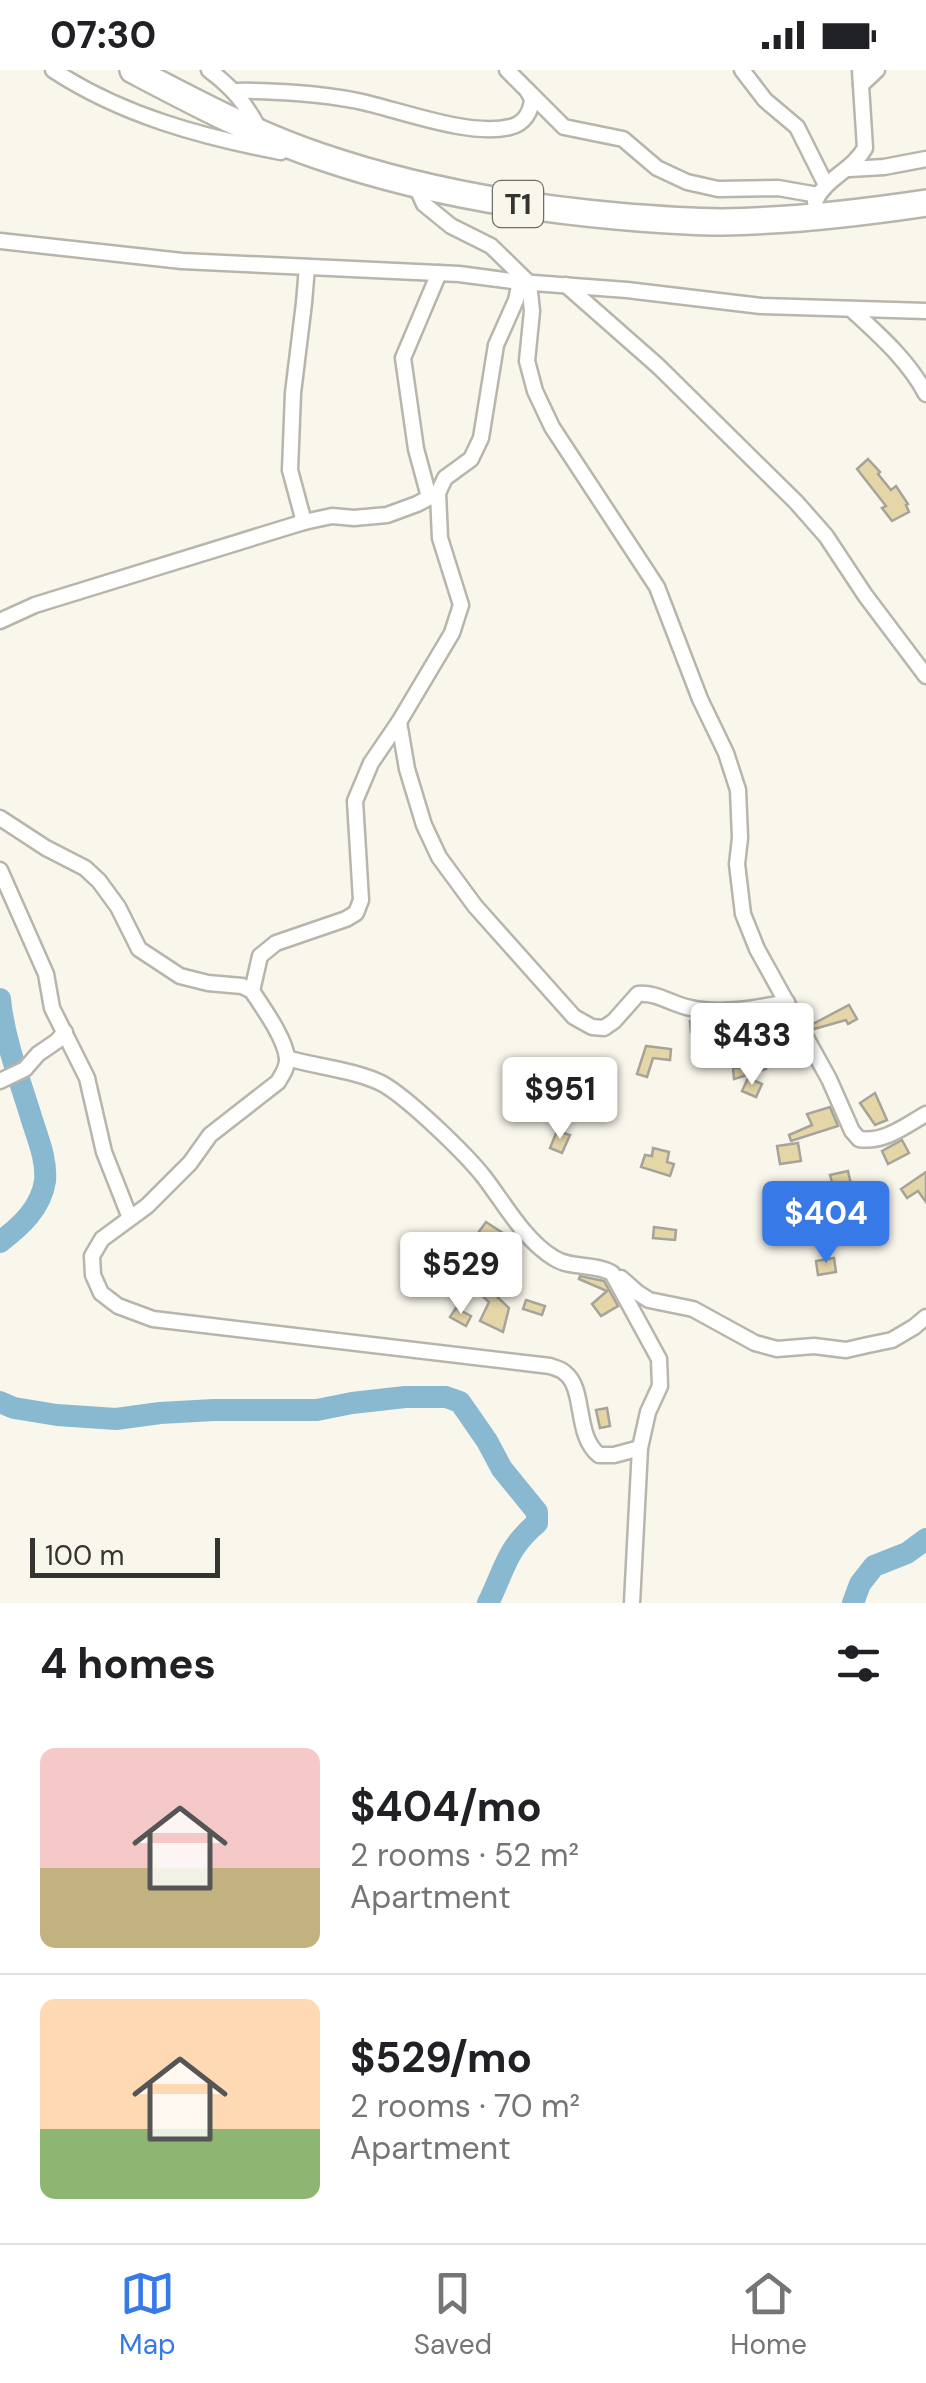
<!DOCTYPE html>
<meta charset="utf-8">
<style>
:root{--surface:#fff;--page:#f2f2f2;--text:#202124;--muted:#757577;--line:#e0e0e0;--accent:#3679e7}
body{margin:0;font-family:"DM Sans",sans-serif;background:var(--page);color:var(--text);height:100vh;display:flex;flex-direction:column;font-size:38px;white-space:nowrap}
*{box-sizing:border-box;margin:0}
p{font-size:32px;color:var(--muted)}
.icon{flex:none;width:55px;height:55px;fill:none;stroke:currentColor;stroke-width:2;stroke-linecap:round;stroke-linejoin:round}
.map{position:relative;height:1533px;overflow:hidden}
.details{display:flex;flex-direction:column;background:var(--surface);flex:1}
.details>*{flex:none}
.scale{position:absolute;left:30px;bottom:25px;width:190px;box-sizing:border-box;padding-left:10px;border:5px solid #363431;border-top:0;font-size:28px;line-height:35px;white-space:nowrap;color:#363431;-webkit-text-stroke:8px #f9f6ec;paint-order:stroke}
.price{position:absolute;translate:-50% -85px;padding:0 22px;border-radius:10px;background:#fff;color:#222;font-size:32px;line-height:65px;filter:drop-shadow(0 2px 5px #0008)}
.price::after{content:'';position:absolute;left:50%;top:60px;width:30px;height:22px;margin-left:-15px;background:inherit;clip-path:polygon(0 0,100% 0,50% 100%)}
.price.selected{background:var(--accent);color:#fff}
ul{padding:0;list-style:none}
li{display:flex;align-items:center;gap:30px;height:250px;padding:0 40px}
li+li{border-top:2px solid var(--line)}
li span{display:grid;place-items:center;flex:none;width:280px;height:200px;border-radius:15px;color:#555}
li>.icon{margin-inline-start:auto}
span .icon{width:120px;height:120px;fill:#fffc;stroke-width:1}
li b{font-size:42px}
h2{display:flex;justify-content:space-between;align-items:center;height:120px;padding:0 40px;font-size:42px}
.status{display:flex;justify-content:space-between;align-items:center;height:70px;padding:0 50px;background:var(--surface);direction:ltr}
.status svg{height:28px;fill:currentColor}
.tab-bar{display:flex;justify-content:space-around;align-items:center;height:140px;border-top:2px solid var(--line);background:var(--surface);font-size:28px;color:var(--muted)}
.tab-bar a{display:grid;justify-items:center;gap:5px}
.tab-bar .selected{color:var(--accent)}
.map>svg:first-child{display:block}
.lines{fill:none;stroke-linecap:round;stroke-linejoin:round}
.river{stroke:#88b9d1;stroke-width:22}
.building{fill:#e5d6a8;stroke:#a6a39a;stroke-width:2.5}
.street-casing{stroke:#b8b5ac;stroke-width:19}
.highway-casing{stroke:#b8b5ac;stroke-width:30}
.street{stroke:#fff;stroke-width:14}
.highway{stroke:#fff;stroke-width:25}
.labels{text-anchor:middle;stroke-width:8;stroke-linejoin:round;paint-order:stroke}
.shield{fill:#f9f6ec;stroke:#706e69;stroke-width:2.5}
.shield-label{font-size:28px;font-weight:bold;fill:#363431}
</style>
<div class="status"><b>07:30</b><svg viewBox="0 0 49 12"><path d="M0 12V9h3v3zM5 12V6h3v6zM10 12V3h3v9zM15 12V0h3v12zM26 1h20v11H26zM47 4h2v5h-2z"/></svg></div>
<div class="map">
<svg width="926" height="1533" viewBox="0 0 926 1533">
<rect width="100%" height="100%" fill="#f9f6ec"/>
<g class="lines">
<g class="river">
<path d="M0,929C4,970 20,1010 32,1050C38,1069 47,1090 45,1111C41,1138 21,1156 0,1172"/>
<path d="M0,1332L14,1338L57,1345L116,1349L160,1343L214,1340H317L352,1333L405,1327H446L460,1332L487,1371L502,1399L537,1442V1453C506,1479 505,1499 488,1533"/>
<path d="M853,1533L860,1514L874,1496L907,1483L926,1469"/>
</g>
</g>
<g class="building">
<path d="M868,389L880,402L878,404L891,420L896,416L908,434L906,435L909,442L892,451L882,438L886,436L857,399Z"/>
<path d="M849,935L857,949L848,954L846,950L814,959L811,955Z"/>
<path d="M698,950L718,951L719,959L691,962L690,951Z"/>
<path d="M646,976L671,979L670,990L653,988L647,1007L637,1004Z"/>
<path d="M765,995L766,999L734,1009L733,998Z"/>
<path d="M748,1008L762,1014L756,1027L742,1021Z"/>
<path d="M875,1023L887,1050L875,1055L860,1033Z"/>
<path d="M830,1037L838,1056L791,1071L789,1065L812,1055L807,1044Z"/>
<path d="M557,1061L570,1065L562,1083L550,1078Z"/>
<path d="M902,1070L909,1083L888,1094L882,1081Z"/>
<path d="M798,1073L801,1091L780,1094L777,1076Z"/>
<path d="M653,1078L669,1082L667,1092L674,1094L670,1106L641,1097L645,1085L652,1086Z"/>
<path d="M848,1101L852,1119L835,1123L830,1105Z"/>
<path d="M926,1102V1132L918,1121L907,1128L901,1119Z"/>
<path d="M486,1152L503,1163L495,1175L478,1163Z"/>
<path d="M654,1157L676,1160L675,1170L653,1168Z"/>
<path d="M834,1188L836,1202L818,1205L816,1191Z"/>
<path d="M580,1206L604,1211L618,1236L601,1246L592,1234L607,1221L579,1209Z"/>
<path d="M488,1218L509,1238L503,1262L480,1251L489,1232L481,1225Z"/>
<path d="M526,1230L545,1236L542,1245L523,1239Z"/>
<path d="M456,1238L471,1246L466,1256L450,1247Z"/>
<path d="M607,1338L610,1356L600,1358L596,1340Z"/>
</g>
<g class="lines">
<g class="street-casing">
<g id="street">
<path d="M53,0C121,45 202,67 281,82"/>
<path d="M209,0C232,17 246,34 259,59"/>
<path d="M742,0L765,30L797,57L826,115"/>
<path d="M861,15L877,0"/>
<path d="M235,21C270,20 323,24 358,31C400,40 469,67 510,57C524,54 531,42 532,29L527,20L507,0"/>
<path d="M528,21L564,57L623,69L657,98L687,112L718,119L778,118L818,125"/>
<path d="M849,99L884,97L926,89"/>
<path d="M415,114L424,134L451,156L491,176L529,213L532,241L527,291L535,321L552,357L657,517L700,629L726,683L738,720L740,768L737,794L743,844L757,879L829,1009L852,1061L859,1069C884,1073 905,1056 926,1044"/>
<path d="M815,132C825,108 852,101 865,78L860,0"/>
<path d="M0,171L182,191L459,204L520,212L627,220L761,236L926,241"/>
<path d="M520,212L516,230L496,275L481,368L471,389L445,408L438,423L440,468L461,535L452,563L399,652L371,693L355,731L361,830L356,843L346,849L276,873L260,886L252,921C263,938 285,968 287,988C288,997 282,1005 278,1012L210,1065L190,1093L147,1136L102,1169L92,1186L93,1205L101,1223L118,1236L153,1249L550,1296C555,1298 561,1299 565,1303C586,1319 574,1365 599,1385H614L640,1378"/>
<path d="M566,215L658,296L796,432L826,466L865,525L926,606"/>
<path d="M851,239C879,265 908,290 926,324"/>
<path d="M429,427L416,379L403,288L439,203"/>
<path d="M304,452L290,400L293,323L304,233L307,197"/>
<path d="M0,551L35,535L304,452L332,446L354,448L387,445L417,434L438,423"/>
<path d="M399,652L407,699L424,755L439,787L475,836L574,947L592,957L604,958L614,951L638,924C657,922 673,935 691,938C723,945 756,938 787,932"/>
<path d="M0,748L46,778L85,798L99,811L118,837L139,879L180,906L208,913L242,916L252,921"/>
<path d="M0,800L46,904L52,938L87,1008L104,1082L130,1148"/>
<path d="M287,988C317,997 356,1000 383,1014C409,1029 465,1083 484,1107C504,1133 525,1171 554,1188C571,1199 594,1193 612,1203L659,1289L660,1316L648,1342L640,1378L632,1533"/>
<path d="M0,1011L25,999L38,984L57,971L65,962"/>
<path d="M621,1208L638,1223L649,1230L693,1239L755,1273L777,1279L814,1276L846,1280L868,1275L892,1270L914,1257L926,1247"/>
</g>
</g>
<g class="highway-casing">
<path id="highway" d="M133,0C194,32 254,64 319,86C415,119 516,137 616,146C651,149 687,152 722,152C790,151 859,143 926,133"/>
</g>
<use href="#street" class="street"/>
<use href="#highway" class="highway"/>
</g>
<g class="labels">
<rect class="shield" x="493" y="111" width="50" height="46" rx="8"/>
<g class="shield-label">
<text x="518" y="144">T1</text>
</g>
</g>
</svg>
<div class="scale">100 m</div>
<b class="price" style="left:752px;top:1018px">$433</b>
<b class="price" style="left:560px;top:1072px">$951</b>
<b class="price selected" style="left:826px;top:1196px">$404</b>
<b class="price" style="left:461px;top:1247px">$529</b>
</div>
<section class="details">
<h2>4 homes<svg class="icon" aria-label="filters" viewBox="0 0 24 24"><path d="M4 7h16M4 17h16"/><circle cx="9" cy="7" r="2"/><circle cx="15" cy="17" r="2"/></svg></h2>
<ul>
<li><span style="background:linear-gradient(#f6c9c9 60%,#c2b280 0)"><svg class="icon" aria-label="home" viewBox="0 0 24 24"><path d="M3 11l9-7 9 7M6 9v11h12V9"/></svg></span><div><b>$404/mo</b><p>2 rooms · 52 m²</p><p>Apartment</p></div></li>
<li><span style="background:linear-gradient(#ffd9b3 65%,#8fb573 0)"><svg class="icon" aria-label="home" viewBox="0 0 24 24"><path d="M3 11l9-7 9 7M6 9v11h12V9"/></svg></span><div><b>$529/mo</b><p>2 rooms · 70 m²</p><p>Apartment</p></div></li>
</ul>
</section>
<nav class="tab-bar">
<a class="selected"><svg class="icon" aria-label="map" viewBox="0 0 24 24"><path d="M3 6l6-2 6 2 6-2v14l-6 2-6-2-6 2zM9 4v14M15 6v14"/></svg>Map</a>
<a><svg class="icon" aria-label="saved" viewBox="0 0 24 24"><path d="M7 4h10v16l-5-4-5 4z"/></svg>Saved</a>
<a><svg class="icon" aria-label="home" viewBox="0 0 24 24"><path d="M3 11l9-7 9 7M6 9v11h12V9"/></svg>Home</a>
</nav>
